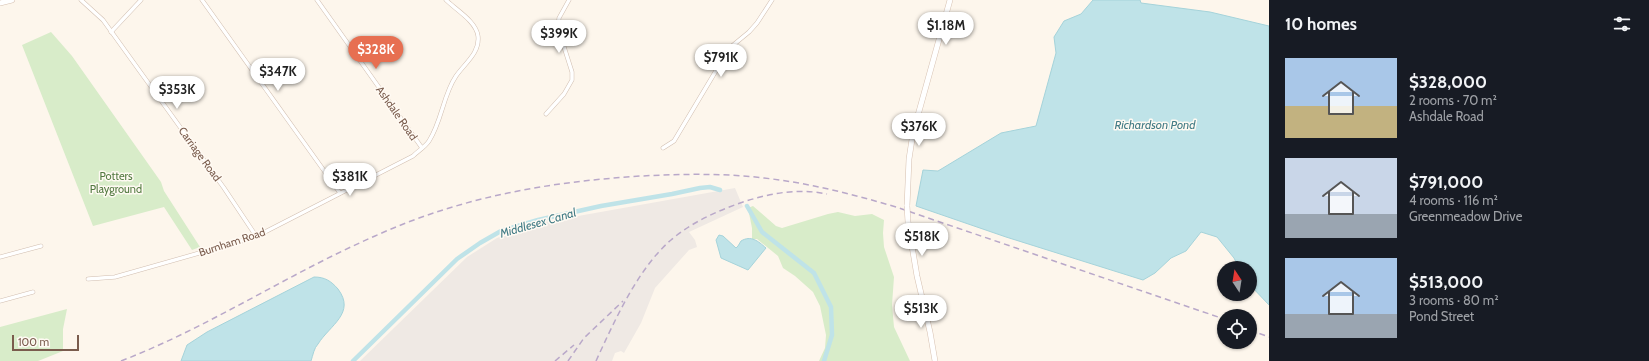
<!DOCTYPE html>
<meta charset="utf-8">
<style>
:root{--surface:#171b24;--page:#20242c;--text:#f1f3f6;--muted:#9ea1a6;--accent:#e76f51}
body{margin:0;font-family:Cabin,sans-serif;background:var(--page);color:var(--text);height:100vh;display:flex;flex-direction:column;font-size:15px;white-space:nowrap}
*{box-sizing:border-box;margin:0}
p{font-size:13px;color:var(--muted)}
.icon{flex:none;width:22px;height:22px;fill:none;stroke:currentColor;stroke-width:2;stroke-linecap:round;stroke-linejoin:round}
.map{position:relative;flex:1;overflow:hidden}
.sheet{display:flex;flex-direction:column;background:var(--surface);width:380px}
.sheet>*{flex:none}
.needle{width:26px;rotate:348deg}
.tools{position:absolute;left:1217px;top:261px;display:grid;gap:8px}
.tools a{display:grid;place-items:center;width:40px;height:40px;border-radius:50%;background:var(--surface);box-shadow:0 1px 3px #0004;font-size:20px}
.scale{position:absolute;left:12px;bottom:10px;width:67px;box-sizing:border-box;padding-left:4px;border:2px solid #7a5c4d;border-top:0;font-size:11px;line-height:14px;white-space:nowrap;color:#7a5c4d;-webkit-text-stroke:3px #fffaf3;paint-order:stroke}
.price{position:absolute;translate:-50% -34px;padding:0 9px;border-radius:14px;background:#fff;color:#222;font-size:13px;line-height:26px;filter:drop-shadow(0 1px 2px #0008)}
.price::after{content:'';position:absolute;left:50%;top:24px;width:12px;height:9px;margin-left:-6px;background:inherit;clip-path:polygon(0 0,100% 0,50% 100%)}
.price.current{background:var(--accent);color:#fff}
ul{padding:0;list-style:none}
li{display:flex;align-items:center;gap:12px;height:100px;padding:0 16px}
li span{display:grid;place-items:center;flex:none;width:112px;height:80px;border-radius:0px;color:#555}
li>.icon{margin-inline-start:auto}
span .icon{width:48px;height:48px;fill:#fffc;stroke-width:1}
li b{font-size:17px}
h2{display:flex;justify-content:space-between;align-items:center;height:48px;padding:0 16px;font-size:17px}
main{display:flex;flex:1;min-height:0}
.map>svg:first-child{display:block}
.industrial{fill:#efe9e4}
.green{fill:#d8ecc9}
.water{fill:#bfe3e8;stroke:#a5d3da}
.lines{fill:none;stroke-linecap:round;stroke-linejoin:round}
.canal{stroke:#bfe3e8;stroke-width:4.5}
.street-casing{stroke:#d1beb0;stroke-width:4.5}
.secondary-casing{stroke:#d6c0b0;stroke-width:6}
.street{stroke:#fff;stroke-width:3.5}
.secondary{stroke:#fff;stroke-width:5}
.rail{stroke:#b9a8c9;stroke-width:1.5;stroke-dasharray:6 4;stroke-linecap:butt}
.secondary-bridge-casing{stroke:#d6c0b0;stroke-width:6;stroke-linecap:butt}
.secondary-bridge{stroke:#fff;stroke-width:5}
.labels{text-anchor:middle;stroke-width:3;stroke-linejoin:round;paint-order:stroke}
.street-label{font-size:11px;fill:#7a5c4d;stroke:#fffaf3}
.park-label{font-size:11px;fill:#537a41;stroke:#fffaf3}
.water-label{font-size:12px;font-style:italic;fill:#437c86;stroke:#fffaf3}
</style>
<main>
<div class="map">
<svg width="1269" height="361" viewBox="0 0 1269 361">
<rect width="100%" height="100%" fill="#fdf6ec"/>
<path class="industrial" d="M735,188L743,207L689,232L695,240L697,247L689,250L655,288L641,323L624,353L621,351L615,353L612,361H360L467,257L497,238L539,223Z"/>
<g class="green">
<path d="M51,32L72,56L161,182L164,191L200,247L192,250L164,207L93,226L22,45Z"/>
<path d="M753,206L776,226L782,228L828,214L838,212L855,216L872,214L884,220L883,233L884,247L894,277L892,305L894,327L910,361H819L825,348L826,335L820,306L813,292L795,276L783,268L778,256L757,239H752V228L748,208Z"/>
<path d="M67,309L63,329V351L38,361H0V327Z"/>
</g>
<g class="water">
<path d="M1093,0H1140L1141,3L1210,12L1269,26V305L1250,285V268H1239L1234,258L1217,237L1201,232L1186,251L1171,258L1155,273L1143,280L1006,237L916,206L923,170L938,171L1001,133L1036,126L1056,53L1054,37L1064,21L1081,14Z"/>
<path d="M719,235L723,236L736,248L738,246L741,241C751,235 758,241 766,248L748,270L721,258L716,240Z"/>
<path d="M314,277C325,277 331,281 338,289C356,313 330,325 318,344C314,348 313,355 311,361H181L187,345L207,332Z"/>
</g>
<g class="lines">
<g class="canal">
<path d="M747,206L762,232L814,273L831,307L832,335L824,361"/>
<path d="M353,361L457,259L480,243L501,231L538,220L601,206L672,194L700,188L710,187L720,190"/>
</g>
<g class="street-casing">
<g id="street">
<path d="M81,0L103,20L126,52L224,188L256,236"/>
<path d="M202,0L340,193"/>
<path d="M317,0L422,148"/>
<path d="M111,32L141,0"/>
<path d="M546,114L564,94L572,80V72L558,28L559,18L569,0"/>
<path d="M663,148L674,141L726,54L732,46L749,32L757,23L772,0"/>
<path d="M0,257L41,246"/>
<path d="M88,279L115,277L252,238L263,233L413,156C418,151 425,147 429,141C442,121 443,95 456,76C465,63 480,53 478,36C476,21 456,10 446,0"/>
<path d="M0,301L33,292"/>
</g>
</g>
<g class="secondary-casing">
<g id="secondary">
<path d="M0,3L12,0"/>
<path d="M907,206L909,159L913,133L950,0"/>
<path d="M908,222L917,276L930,332L935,361"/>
</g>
</g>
<use href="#street" class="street"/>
<use href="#secondary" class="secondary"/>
<g class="rail">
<path d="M1250,330L1269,337"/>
<path d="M121,361C209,327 288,274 375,236C461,197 547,182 641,176C682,174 723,173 764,178C809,183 852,194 896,207L1224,319"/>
<path d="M555,361L574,345"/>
<path d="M568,361L584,338L623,301"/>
<path d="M596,361C614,322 638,268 671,240C692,222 717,211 743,202C771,193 798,188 827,194"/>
</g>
<g class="secondary-bridge-casing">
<path id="secondary-bridge" d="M907,206L908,222"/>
</g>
<use href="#secondary-bridge" class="secondary-bridge"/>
</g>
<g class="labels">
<g class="street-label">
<text transform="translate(397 113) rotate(55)" y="4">Ashdale Road</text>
<text transform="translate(200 154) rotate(54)" y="4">Carriage Road</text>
<text transform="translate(232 242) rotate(-18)" y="4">Burnham Road</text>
</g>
<g class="park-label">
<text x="116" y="180">Potters<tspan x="116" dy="13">Playground</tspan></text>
</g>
<g class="water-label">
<text x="1155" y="129">Richardson Pond</text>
<text transform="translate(538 223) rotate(-16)" y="4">Middlesex Canal</text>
</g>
</g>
</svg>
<div class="tools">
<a><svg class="needle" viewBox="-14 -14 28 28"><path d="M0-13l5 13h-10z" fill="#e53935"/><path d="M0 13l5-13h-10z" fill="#9ea1a6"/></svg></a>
<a><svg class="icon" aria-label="locate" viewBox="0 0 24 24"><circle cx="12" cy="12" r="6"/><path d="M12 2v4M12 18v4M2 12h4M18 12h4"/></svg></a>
</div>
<div class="scale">100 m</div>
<b class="price" style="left:946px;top:46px">$1.18M</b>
<b class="price" style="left:559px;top:54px">$399K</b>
<b class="price current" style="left:376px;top:70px">$328K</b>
<b class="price" style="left:721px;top:78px">$791K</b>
<b class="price" style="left:278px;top:92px">$347K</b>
<b class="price" style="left:177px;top:110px">$353K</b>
<b class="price" style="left:919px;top:147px">$376K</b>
<b class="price" style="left:350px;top:197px">$381K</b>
<b class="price" style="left:922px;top:257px">$518K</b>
<b class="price" style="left:921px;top:329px">$513K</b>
</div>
<section class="sheet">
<h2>10 homes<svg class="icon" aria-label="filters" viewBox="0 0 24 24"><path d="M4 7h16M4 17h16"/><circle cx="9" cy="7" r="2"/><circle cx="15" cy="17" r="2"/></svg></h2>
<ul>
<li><span style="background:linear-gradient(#a9c7e8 60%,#c2b280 0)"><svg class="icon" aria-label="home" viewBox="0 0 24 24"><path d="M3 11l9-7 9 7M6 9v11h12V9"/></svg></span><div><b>$328,000</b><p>2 rooms · 70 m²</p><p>Ashdale Road</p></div></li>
<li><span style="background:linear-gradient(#c9d6e8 70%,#9aa5b1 0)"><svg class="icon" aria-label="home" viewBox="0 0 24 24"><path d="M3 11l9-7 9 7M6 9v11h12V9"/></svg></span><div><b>$791,000</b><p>4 rooms · 116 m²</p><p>Greenmeadow Drive</p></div></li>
<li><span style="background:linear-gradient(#a9c7e8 70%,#9aa5b1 0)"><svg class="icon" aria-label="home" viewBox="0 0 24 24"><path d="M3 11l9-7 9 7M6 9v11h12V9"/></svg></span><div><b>$513,000</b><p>3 rooms · 80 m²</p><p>Pond Street</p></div></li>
</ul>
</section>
</main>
